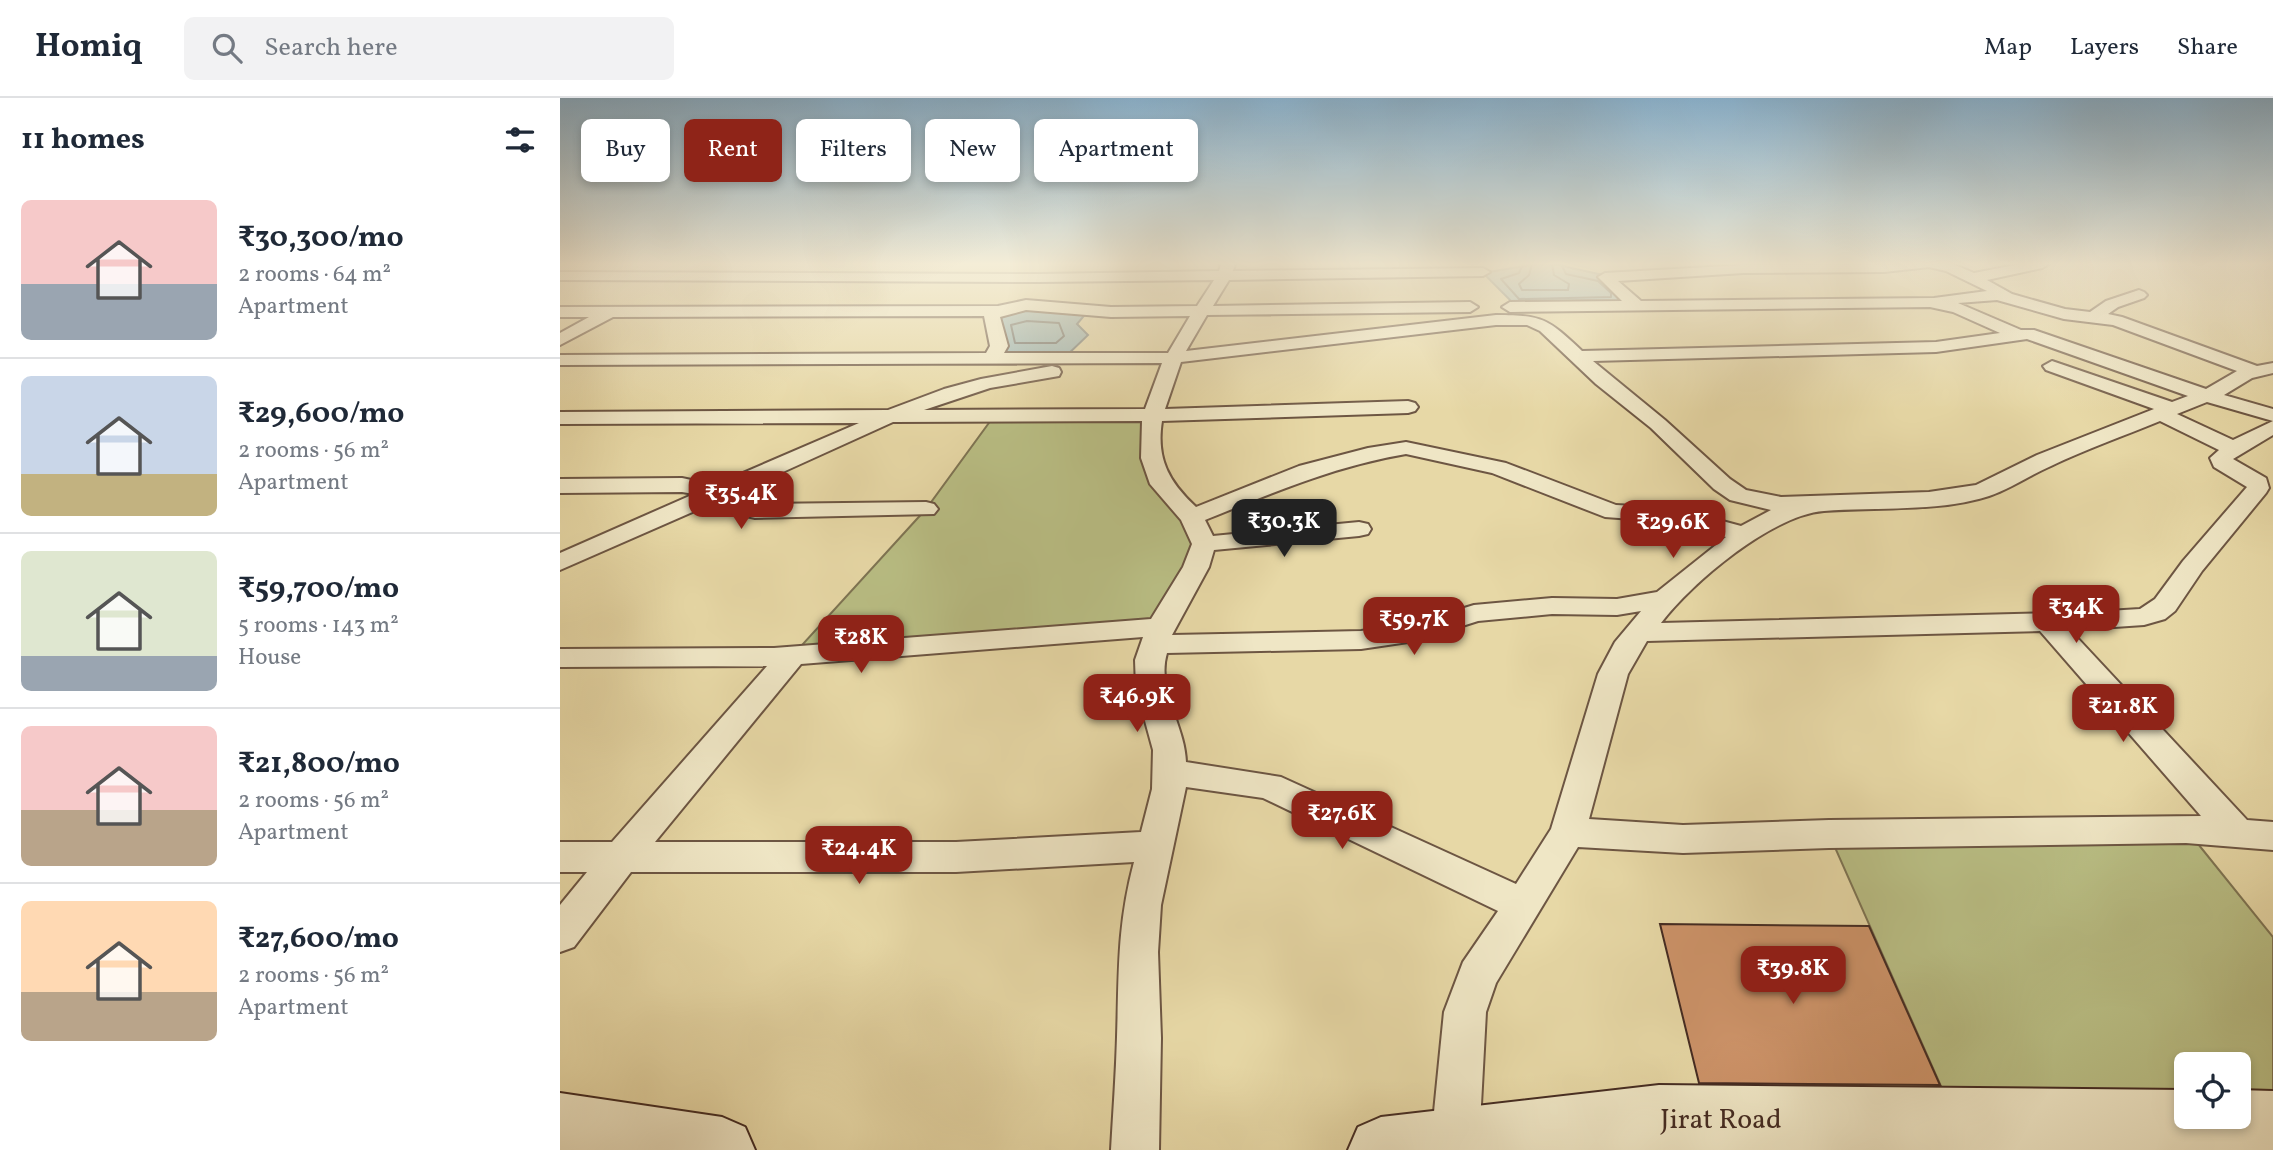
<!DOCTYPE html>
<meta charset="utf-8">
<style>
:root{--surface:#fff;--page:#f2f2f3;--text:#1f2937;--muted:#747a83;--line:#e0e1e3;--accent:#8f2418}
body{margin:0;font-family:Vollkorn,serif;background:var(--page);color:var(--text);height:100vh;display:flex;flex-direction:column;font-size:26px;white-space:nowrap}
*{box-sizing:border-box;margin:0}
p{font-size:23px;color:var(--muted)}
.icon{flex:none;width:38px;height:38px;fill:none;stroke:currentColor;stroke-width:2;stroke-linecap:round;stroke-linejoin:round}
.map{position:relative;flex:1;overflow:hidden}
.side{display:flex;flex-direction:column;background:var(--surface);width:560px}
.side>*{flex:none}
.top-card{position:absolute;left:21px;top:21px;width:665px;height:63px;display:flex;gap:14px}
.tools{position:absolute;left:1614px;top:954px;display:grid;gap:14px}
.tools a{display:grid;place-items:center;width:77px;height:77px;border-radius:10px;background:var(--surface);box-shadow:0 4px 10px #0003;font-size:35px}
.price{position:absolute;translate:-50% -60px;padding:0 16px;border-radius:14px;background:var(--accent);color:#fff;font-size:23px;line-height:46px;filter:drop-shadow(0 2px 4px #0008)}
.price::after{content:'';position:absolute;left:50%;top:42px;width:21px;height:16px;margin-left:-10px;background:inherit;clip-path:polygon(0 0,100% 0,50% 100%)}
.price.on{background:#222;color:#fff}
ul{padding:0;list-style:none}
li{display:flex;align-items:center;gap:21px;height:175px;padding:0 21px}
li+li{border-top:2px solid var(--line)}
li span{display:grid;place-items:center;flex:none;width:196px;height:140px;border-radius:10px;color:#555}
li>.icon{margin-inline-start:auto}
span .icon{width:84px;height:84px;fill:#fffc;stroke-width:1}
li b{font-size:30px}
h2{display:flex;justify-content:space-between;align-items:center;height:84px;padding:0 21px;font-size:30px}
.chip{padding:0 24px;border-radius:10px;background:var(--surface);box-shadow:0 4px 10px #0003;font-size:24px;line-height:63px}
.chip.on{background:var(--accent);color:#fff}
header{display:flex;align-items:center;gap:42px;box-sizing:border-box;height:98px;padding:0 35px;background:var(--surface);border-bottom:2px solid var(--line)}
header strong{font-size:33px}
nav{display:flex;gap:38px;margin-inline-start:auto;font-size:24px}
.search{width:490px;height:63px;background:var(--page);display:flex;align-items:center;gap:18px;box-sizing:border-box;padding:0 24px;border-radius:10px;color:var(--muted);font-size:26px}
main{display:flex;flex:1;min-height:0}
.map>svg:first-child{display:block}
.green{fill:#b9be84;stroke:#7e7453;stroke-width:2;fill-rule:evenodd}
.water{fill:#9db6b4;stroke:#797e7a;stroke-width:2}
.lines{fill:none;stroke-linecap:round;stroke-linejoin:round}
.shore{stroke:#70706b;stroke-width:2}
.building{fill:#cd9369;stroke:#442b22;stroke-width:2}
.street-casing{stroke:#6d5643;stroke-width:4}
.secondary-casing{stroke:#442b22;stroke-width:4}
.street{fill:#efe6c5;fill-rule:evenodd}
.secondary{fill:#efe6c5;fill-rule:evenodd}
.labels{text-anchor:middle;stroke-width:5;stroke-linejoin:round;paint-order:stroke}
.near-street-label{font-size:28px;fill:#442b22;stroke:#efe6c5}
</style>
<header>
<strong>Homiq</strong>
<div class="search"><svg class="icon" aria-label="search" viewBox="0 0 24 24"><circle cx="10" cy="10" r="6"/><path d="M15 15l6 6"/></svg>Search here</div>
<nav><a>Map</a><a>Layers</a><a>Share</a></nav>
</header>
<main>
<section class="side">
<h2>11 homes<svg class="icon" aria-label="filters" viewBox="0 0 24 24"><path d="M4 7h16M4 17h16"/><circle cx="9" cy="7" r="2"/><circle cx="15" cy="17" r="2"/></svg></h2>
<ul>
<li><span style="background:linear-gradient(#f6c9c9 60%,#9aa5b1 0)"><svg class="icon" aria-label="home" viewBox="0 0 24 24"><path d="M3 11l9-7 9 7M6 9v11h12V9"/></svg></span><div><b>₹30,300/mo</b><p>2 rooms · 64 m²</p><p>Apartment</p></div></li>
<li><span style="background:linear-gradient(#c9d6e8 70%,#c2b280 0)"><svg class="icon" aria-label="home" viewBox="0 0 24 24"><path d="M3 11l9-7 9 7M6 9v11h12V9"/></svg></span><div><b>₹29,600/mo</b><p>2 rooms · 56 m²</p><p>Apartment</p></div></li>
<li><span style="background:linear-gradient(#dfe7d0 75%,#9aa5b1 0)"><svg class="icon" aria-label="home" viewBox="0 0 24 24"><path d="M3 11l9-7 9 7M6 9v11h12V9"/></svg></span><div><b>₹59,700/mo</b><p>5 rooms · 143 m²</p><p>House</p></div></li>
<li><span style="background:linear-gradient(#f6c9c9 60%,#b9a48a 0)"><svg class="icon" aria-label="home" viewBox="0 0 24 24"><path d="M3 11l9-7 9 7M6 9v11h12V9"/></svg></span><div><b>₹21,800/mo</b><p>2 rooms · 56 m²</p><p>Apartment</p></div></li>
<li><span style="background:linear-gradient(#ffd9b3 65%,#b9a48a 0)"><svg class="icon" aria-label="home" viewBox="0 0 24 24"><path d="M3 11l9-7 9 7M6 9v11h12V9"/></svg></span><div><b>₹27,600/mo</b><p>2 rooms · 56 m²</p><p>Apartment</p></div></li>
</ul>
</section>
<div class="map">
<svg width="1713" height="1052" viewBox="0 0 1713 1052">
<rect width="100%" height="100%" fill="#e7d8a6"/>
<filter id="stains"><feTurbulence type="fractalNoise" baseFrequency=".00286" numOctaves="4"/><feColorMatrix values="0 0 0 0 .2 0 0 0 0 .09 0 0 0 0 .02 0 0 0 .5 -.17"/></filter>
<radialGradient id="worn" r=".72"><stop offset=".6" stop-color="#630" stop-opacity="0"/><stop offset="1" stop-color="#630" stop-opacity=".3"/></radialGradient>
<g class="green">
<path d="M593,317L590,341L639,431L600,529L232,558L366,411L434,318Z"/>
<path d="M1626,731L1713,839V1028L1396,1022L1269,736ZM1626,966H1678V1018H1626Z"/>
</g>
<g class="water">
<path d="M977,166H993L1048,178L1076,207L956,208L923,175Z"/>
<path d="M453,210L529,212L517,226L528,237L503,261H432V218Z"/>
</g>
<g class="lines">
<g class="shore">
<path d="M963,166L959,175L941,181L959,201L1051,199V195L1038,183L1006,176L1001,166"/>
<path d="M972,166L969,177L959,186L962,192H1008L1009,186L994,177L992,166"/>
<path d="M467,223L499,225L504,238L496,245H455L451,227Z"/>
</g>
</g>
<path class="building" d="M1100,826L1309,828L1380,987L1139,985Z"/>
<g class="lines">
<g class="street-casing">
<path id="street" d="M661,166H675L673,173L923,170L930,174L923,178L669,182L653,208L910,204L918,209L910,214L647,217L626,253L936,217C983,217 988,221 1022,253L1376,244L1440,235L1393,214L1370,209L950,214L942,209L950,204L1062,203L1038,179L1045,175L1183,167L1393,166L1414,175L1460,166H1489L1482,170L1427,182L1452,196L1505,211L1530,214L1546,203L1579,192L1584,194L1587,197L1584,200L1558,209L1548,216L1562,219L1697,268L1713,265V275L1692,280L1664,297L1713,311V337L1673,361L1706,380L1709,390L1706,395L1642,473L1615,513L1605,521L1584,527L1510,532L1687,722L1713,724V752L1626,745L1269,750L1123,755L1018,749L936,885L926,914L919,1044L916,1052H874L871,1044L884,914L903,864L938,813L703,700L626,689L601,807L598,854L601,940L599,1052H551C553,1015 556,977 557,939C559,875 557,828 574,764L396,774H71L14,849L0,854V807L27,774H0V744H52L207,568L0,569V551L214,550L591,521L623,469L632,446L621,422L590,386L581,360L582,323L333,324L172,397L180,403L195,406L366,404L374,406L378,411L374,416L195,420L164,413L153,405L0,472V455L134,396L122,394L0,395V381L122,380L155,387L299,325L0,326V314L328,312L384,291L421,281L492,268L499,270L501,274L499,278L430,290L364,312L585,311L602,265L0,267V257L426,255L430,248L424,218L53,219L0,247V235L29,219H0V209L438,208L466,202L551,209L637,208L654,182L479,184L0,182V174L479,176L659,173ZM1369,169L1386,173L1427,193L1374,200L1081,203L1058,183L1183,175L1324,174ZM1437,202L1504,221L1553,227L1677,273L1646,291L1474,232H1461L1398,205ZM466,212L551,219L630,218L608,255H444L448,248L440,219ZM936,227H967L980,233L1036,286L1091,330L1154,391L1170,402L1211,412L1181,428L1114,410L1056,407L946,365L846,344L808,350L739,368L636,409C609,384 596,361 602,323L848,315L855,313L858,309L855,305L848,303L605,311L621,264ZM1467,241L1628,298L1612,304L1492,263L1483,268L1486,272L1594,311L1477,357L1416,387L1369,394L1221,399L1186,392L1170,381L1105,322L1033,263L1376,254ZM1647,304L1706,321L1713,323L1673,342L1617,316ZM1600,323L1659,352L1650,360L1654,369L1687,389L1623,463L1595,501L1580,511L1531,514L1101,525C1132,484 1212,417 1264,413C1315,409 1381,414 1429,398C1450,391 1470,377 1491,368C1526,351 1564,338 1600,323ZM846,356L932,375L1045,419L1113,424L1166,439L1097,494L1057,501L992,500L914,507L852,526L801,533L612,537L649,469L654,452L799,438L808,436L811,431L808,426L799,424L653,438L645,422C712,395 775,368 846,356ZM1081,513L1055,544L1038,576L991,731L956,786L721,679L626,664C625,627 596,592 607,555L801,551L855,543L918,523L992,516L1057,517ZM1480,533L1641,718L1269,722L1123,727L1029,721L1068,576L1087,543ZM583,539L575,562L576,590L593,652L592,691L581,734L396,744H95L241,566Z"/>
</g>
<g class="secondary-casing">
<g id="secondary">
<path d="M1099,987L1626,992V1018H1678V992L1713,993V1052H788L798,1029L821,1019Z"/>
<path d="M0,995L162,1019L185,1029L195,1052H0Z"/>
</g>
</g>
<use href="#street" class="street"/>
<use href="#secondary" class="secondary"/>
</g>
<linearGradient id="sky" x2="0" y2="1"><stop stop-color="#8ab5d3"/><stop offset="0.53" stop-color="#f4edd7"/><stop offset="1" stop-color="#f4edd7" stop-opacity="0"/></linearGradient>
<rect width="1713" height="313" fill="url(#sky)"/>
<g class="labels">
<g class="near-street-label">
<text x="1161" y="1030">Jirat Road</text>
</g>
</g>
<rect width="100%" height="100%" filter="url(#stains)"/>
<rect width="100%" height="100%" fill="url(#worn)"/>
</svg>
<div class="tools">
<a><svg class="icon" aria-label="locate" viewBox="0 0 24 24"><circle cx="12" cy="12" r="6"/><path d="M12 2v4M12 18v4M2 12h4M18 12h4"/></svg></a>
</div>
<b class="price" style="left:181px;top:433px">₹35.4K</b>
<b class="price on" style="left:724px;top:461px">₹30.3K</b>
<b class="price" style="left:1113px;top:462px">₹29.6K</b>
<b class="price" style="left:1516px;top:547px">₹34K</b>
<b class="price" style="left:854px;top:559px">₹59.7K</b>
<b class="price" style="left:301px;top:577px">₹28K</b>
<b class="price" style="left:577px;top:636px">₹46.9K</b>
<b class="price" style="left:1563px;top:646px">₹21.8K</b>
<b class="price" style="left:782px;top:753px">₹27.6K</b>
<b class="price" style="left:299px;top:788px">₹24.4K</b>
<b class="price" style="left:1233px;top:908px">₹39.8K</b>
<div class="top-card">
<a class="chip">Buy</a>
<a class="chip on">Rent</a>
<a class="chip">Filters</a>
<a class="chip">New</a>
<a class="chip">Apartment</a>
</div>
</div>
</main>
